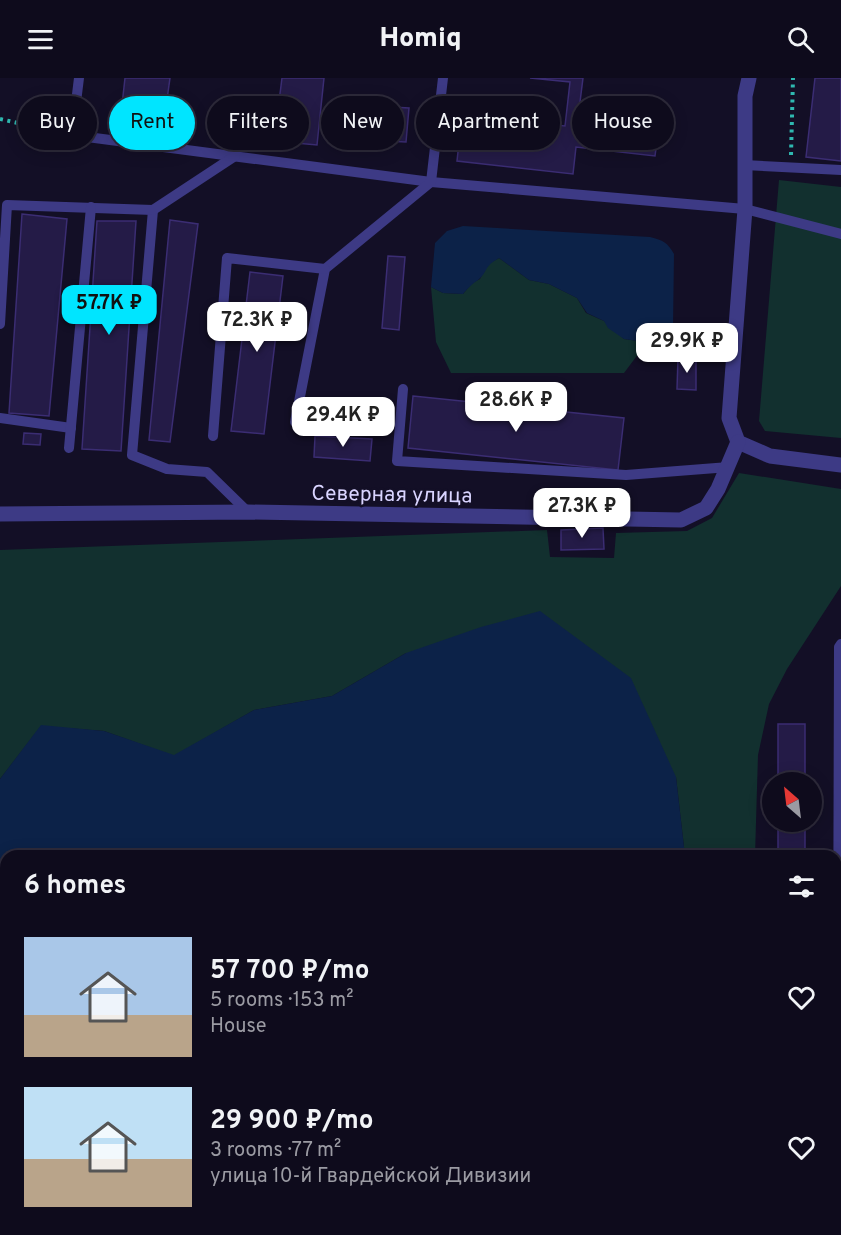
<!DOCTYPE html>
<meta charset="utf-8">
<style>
:root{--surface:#0e0b1c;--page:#1c1929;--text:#f1f3f6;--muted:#9b9ba3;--line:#2e2b3b;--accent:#00e5ff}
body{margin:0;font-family:Overpass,sans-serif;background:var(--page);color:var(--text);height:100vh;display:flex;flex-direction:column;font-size:22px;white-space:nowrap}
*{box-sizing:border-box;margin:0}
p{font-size:20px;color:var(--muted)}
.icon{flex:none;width:33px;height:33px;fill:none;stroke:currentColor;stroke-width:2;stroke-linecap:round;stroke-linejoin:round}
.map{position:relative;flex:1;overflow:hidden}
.panel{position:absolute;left:0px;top:772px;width:842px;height:386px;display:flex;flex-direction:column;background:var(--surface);border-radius:18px 18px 0 0;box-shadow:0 3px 15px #0003,0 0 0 2px var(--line)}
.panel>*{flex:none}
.hud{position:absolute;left:18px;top:18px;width:806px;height:54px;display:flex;gap:12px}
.needle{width:39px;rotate:332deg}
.tools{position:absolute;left:762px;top:694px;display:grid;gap:12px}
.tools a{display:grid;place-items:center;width:60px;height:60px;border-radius:50%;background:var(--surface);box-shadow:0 3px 15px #0003,0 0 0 2px var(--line);font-size:30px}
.price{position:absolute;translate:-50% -51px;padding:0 14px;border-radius:12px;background:#fff;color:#222;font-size:20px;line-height:39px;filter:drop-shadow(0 2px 3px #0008)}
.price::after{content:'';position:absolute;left:50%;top:36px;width:18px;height:14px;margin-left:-9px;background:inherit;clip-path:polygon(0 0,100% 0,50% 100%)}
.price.current{background:var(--accent);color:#111}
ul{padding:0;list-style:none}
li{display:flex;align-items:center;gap:18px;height:150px;padding:0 24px}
li span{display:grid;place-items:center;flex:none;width:168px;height:120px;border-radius:0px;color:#555}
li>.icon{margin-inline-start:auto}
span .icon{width:72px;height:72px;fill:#fffc;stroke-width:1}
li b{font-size:26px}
h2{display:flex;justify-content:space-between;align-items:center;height:72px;padding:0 24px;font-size:26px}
.pill{padding:0 21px;border-radius:27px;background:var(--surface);box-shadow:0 3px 15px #0003,0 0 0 2px var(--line);font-size:21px;line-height:54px}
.pill.current{background:var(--accent);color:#111}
header{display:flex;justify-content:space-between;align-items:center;height:78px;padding:0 24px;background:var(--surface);font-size:27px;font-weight:800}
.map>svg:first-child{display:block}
.green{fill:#12302f}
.water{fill:#0c2248}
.building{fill:#241b47;stroke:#3b2d73;stroke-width:1.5}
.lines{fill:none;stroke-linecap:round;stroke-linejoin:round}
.path{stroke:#2fb8b0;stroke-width:4;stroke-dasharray:3 4.5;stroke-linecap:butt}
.lane{stroke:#3d3a85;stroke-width:10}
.street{stroke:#3d3a85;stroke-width:15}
.labels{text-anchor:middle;stroke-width:5;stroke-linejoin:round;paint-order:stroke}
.street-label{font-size:21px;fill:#d9d4ff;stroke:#130f26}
</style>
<header><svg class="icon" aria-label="menu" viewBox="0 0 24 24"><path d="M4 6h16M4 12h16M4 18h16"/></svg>Homiq<svg class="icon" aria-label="search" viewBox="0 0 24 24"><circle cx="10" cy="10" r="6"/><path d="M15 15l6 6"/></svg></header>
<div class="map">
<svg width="841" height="1157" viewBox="0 0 841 1157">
<rect width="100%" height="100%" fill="#130f26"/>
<g class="green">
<path d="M779,102L841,109V360L765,353L759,343Z"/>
<path d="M499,180L529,202L549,206L577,220L586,235L604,243L624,261L638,263L639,275L624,295H451L436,264L431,209L443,215L463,216L472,205L480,201L488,186Z"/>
<path d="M739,395L841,411V508L787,591L769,626L758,677L755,778H685L676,699L406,575L332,618L254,632L174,678L104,653L41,648L0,701V472L547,452L550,479L614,480L616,455L687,453L712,440Z"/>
<path d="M0,904L6,914V1152H145V1157H0Z"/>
<path d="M476,1152H714L713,1157H471Z"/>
</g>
<g class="water">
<path d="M463,148L650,159C663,162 668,165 674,176L673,249L659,251L638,263L624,261L608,250L604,243L587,235L577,220L549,206L529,202L499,180C483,189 488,194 478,202C472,206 468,210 463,216L443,215L431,209L435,165L447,153Z"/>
<path d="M540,533L631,600L676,699L685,778H6V914L0,904V701L41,647L104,653L174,677L254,632L332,618L406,575L481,549Z"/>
<path d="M145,1152H476L471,1157H145Z"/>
</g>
<g class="building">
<path d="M125,0H170L163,50L120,45Z"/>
<path d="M282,0H324L317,67L274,63Z"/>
<path d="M530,0H583L580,24L661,33L655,78L576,69L573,96L457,83L462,37L565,48L570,4Z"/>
<path d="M815,0H841V83L806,79Z"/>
<path d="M391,29L409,30L406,64L386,63Z"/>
<path d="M22,136L67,141L49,338L9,335Z"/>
<path d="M170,142L198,146L170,364L149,362Z"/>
<path d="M97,143H136L121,373L82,371Z"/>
<path d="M388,178L405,179L399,252L382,250Z"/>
<path d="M250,194L283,198L264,356L231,353Z"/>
<path d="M678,280H696V312L677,311Z"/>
<path d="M413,318L624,340L618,392L408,370Z"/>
<path d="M24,355L41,356L40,367L23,366Z"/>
<path d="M315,358L372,361L370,383L314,379Z"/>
<path d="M603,450L604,471L561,472V452Z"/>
<rect x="778" y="646" width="27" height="59"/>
<rect x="778" y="744" width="27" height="34"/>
<path d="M726,1152H765L764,1157H725Z"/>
</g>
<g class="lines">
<g class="path">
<path d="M0,41L58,54"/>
<path d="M791,77L793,0"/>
</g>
<g class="lane">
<path d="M79,0L72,57L431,104L745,131L841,156"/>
<path d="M744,87L841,92"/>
<path d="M153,132L132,377L167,391L207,394L248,434"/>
<path d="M0,246L7,127L153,132L235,78"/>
<path d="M403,311L397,383L626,397L729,389"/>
<path d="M0,340L71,350"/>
<path d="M295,344L325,191L431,104L443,0"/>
<path d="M213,358L227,180L325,191"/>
<path d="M69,370L91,129"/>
<path d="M838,922L839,569L841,566"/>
</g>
<g class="street">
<path d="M749,0L745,18V131L729,340L738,364L770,378L841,387"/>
<path d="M0,436L248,434L681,442L706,430L718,411L738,364"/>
</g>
</g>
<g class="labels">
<g class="street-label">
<text transform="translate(392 416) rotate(1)" y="7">Северная улица</text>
</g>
</g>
</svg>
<div class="tools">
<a><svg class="needle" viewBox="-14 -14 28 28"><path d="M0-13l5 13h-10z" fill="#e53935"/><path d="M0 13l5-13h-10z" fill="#9b9ba3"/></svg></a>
</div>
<b class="price current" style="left:109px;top:258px">57.7K ₽</b>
<b class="price" style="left:257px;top:275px">72.3K ₽</b>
<b class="price" style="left:687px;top:296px">29.9K ₽</b>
<b class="price" style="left:516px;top:355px">28.6K ₽</b>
<b class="price" style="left:343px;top:370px">29.4K ₽</b>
<b class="price" style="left:582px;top:461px">27.3K ₽</b>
<div class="hud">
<a class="pill">Buy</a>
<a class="pill current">Rent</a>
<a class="pill">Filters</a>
<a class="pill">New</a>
<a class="pill">Apartment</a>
<a class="pill">House</a>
</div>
<section class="panel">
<h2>6 homes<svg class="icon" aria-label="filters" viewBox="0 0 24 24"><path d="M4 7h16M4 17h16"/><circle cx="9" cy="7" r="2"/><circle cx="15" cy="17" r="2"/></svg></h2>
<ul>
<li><span style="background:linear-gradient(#a9c7e8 65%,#b9a48a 0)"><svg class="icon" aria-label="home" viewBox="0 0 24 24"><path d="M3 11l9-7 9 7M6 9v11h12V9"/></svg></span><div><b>57 700 ₽/mo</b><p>5 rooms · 153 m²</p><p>House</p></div><svg class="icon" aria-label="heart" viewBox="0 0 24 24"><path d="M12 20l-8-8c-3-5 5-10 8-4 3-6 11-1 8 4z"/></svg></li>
<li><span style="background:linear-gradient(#bfe0f5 60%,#b9a48a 0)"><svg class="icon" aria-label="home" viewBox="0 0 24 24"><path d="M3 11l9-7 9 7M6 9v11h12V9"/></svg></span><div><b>29 900 ₽/mo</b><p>3 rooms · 77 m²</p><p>улица 10-й Гвардейской Дивизии</p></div><svg class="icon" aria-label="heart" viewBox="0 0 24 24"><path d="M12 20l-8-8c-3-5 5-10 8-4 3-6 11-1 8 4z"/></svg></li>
</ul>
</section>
</div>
